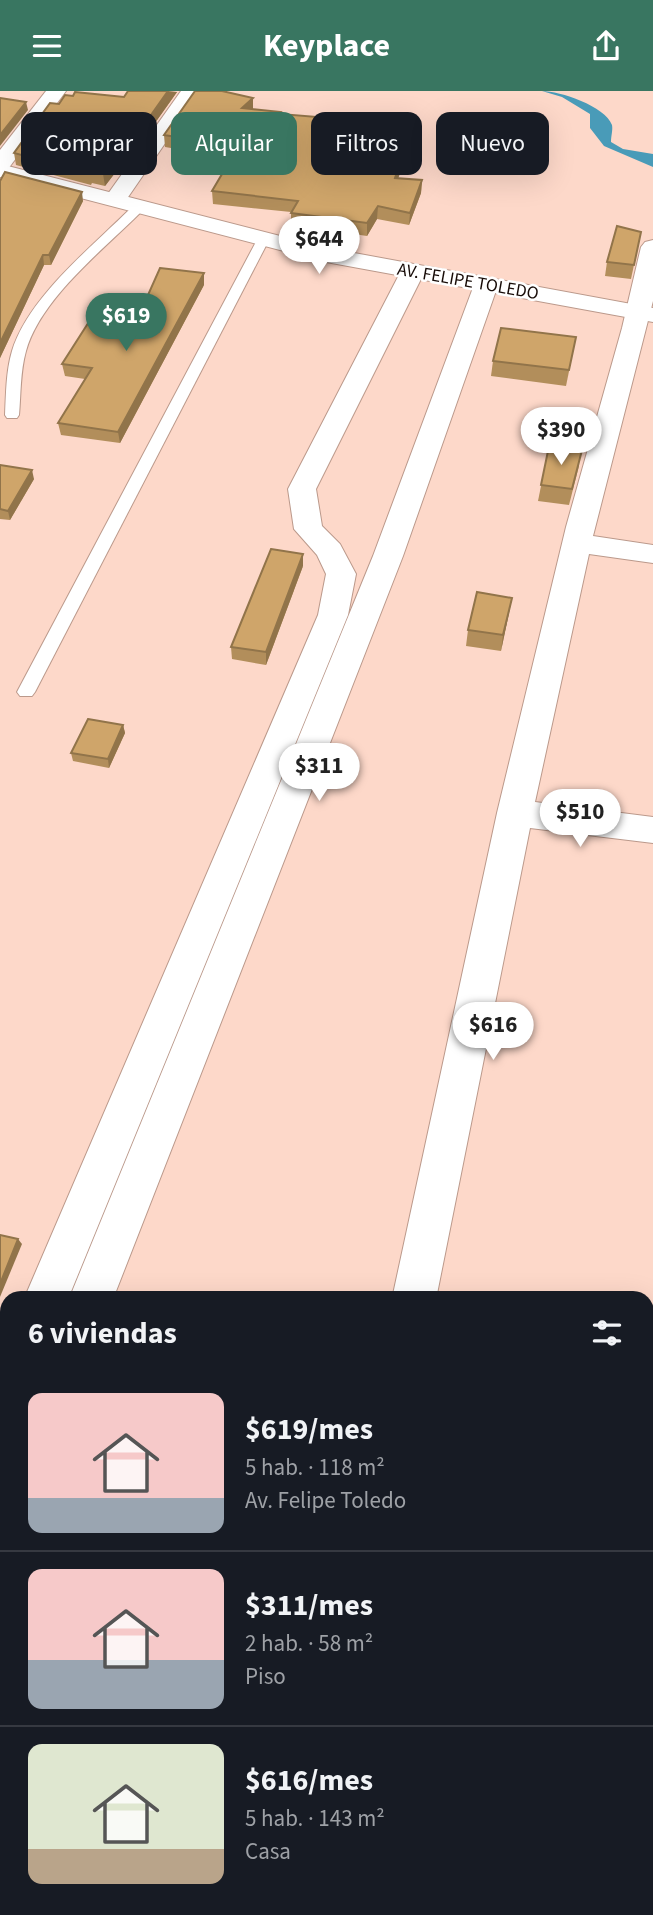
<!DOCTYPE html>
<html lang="es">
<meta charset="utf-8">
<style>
:root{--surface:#171b24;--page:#242831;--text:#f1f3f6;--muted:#9ea1a6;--line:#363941;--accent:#397661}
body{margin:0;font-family:"Source Sans 3",sans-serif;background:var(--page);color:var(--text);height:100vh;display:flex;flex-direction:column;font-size:26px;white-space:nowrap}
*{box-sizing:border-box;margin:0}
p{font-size:23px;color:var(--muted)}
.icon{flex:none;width:38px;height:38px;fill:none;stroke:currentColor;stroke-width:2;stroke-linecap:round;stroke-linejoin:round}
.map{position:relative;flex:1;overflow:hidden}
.sheet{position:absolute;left:0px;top:1200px;width:654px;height:625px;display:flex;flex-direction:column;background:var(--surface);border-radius:21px 21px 0 0;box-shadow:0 7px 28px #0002}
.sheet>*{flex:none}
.top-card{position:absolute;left:21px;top:21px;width:612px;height:63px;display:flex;gap:14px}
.price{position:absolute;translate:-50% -60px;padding:0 16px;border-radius:24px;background:#fff;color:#222;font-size:23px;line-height:46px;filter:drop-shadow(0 2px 4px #0008)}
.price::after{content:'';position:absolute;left:50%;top:42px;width:21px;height:16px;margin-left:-10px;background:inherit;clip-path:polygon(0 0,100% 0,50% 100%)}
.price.on{background:var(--accent);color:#fff}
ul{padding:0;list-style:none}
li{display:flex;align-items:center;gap:21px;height:175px;padding:0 28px}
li+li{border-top:2px solid var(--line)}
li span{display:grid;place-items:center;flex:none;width:196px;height:140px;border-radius:14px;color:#555}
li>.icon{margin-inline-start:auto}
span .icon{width:84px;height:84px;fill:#fffc;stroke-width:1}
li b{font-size:30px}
h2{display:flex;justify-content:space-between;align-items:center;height:84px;padding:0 28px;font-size:30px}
.pill{padding:0 24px;border-radius:14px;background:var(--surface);box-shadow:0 7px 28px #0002;font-size:24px;line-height:63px}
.pill.on{background:var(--accent);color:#fff}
header{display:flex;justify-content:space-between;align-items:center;height:91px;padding:0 28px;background:var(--accent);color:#fff;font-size:32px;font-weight:700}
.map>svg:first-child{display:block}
.water{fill:#499bb8}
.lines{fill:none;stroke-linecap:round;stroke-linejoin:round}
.lane-casing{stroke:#bb998b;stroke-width:2}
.street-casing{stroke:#bb998b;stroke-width:2}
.secondary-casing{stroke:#bb998b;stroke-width:2}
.lane{fill:#fff;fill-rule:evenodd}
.street{fill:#fff;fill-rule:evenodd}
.secondary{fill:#fff;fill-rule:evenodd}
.wall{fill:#b28e5b}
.shaded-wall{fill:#91744a}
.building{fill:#cfa56a;stroke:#91744a;stroke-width:2}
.labels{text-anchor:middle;stroke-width:5;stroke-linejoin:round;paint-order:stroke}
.far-street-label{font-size:18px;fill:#170b07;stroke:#fff}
</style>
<header><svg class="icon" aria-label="menu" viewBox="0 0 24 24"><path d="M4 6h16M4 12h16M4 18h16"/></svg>Keyplace<svg class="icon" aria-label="share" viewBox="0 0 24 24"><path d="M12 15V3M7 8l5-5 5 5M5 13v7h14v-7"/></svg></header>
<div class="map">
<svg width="653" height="1824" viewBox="0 0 653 1824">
<rect width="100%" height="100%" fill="#fdd8c9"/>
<path class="water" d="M542,0C560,0 605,15 612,34C613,39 611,45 611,51L623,58L653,63V76L604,55L590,37V23L562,6Z"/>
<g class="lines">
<g class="lane-casing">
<g id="lane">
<path d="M141,110L147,114L145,117C107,156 41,206 26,260C20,281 21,303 19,324L17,327H7L5,324C6,303 6,280 12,260C29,204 97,152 137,111Z"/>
<path d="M264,143L270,147L35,601L32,605H20L17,601L258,147Z"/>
</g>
</g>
<g class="street-casing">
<g id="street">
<path d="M46,0H66L8,78L0,79V59Z"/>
<path d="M181,0H201L124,112H108L105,107Z"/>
<path d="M653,149V210L593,445L653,454V472L589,463L535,711L653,726V752L530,737L436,1208H392L497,722L566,436L622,237L641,156L645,151Z"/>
<path d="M413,173L421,175L425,180L316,398L322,435L340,453L356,483L348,524L68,1208H24L318,524L326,483L317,464L294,438L288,398L401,180L405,175Z"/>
<path d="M486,187L494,189L498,194L403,465L113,1208H69L373,465L474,194L478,189Z"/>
<path d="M7,1278V1338L0,1340V1281Z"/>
<path d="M7,1395V1458L0,1461V1397Z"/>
<path d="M233,1818H290V1824H232Z"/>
</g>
</g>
<g class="secondary-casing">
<path id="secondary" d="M0,73L327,157L653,217V231L326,171L0,86Z"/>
</g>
<use href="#lane" class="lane"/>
<use href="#street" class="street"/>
<use href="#secondary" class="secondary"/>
</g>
<g class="wall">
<path d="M128,0L177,1L140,53L138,52L105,95L92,92L91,94L16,74L14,62L59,13L73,5L124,6Z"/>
<path d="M253,7V18L413,46L398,87L422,89L421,102L409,134L377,128L367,145L291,134V121L213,113L212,100L231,67L165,56L164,44Z"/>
<path d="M0,90L83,110L51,174H44L0,267Z"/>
<path d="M641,141L631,188L605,185L607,171Z"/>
<path d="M204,194L120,352L61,344L58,332L85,288L65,285L62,273Z"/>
<path d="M576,246L566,295L491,285L493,270Z"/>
<path d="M549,355L579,375L569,414L538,410Z"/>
<path d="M0,374L34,388L10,429L0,428Z"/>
<path d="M303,475L266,574L232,568L231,556Z"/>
<path d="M512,507L501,560L466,555L468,539Z"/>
<path d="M123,634L125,642L109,677L73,670L71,662Z"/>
</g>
<g class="shaded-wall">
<path d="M168,0L177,1L140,53L139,41Z"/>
<path d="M253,7V19L242,17Z"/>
<path d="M26,11L28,19L0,55V44Z"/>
<path d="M413,34V46L394,99L395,87Z"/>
<path d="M136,40L138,52L105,95L103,83Z"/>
<path d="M422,89L421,102L409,134L410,122Z"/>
<path d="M82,101L83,110L51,174L49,164Z"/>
<path d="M378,115L377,128L367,145V132Z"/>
<path d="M43,164L44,174L0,267V252Z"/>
<path d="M204,182V194L120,352L118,341Z"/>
<path d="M32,379L34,388L10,429L8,420Z"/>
<path d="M303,463V475L266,574V561Z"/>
<path d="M512,507L509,522L501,560L503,544Z"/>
<path d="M123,634L125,642L109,677L108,668Z"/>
<path d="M18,1148L22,1153L0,1206V1193Z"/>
</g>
<g class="building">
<path d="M128,0H168L139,41L136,40L103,83L90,80L89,82L14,62L50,12L59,13L65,4L73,5L75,1L124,6Z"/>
<path d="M195,0H222L253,7L242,17L281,21L280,23L413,34L395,87L422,89L410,122L378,115L367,132L291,122L298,110L212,100L238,56L164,44Z"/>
<path d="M0,7L26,11L0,44Z"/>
<path d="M5,81L82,101L49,164H43L0,252V90Z"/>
<path d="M617,135L641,141L634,174L607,171Z"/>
<path d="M160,177L204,182L118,341L58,332L92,277L62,273L92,226L136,231Z"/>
<path d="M501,237L576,246L569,279L493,270Z"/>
<path d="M549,355L582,359L572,398L541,394Z"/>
<path d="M0,374L32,379L8,420L0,418Z"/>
<path d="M271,458L303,463L266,561L231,556Z"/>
<path d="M477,501L512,507L503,544L468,539Z"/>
<path d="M88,628L123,634L108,668L71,662Z"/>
<path d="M0,1144L18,1148L0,1193Z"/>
</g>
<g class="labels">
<g class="far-street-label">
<text transform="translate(468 190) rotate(10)" y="6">AV. FELIPE TOLEDO</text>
</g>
</g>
</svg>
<b class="price" style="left:319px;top:185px">$644</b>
<b class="price on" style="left:126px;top:262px">$619</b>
<b class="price" style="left:561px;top:376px">$390</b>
<b class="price" style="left:319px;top:712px">$311</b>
<b class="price" style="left:580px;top:758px">$510</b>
<b class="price" style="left:493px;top:971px">$616</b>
<div class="top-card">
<a class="pill">Comprar</a>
<a class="pill on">Alquilar</a>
<a class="pill">Filtros</a>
<a class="pill">Nuevo</a>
</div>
<section class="sheet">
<h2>6 viviendas<svg class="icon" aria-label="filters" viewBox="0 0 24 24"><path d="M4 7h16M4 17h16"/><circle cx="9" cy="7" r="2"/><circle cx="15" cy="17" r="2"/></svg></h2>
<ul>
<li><span style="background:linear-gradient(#f6c9c9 75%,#9aa5b1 0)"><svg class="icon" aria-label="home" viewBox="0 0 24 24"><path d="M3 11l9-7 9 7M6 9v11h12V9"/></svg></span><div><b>$619/mes</b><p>5 hab. · 118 m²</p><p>Av. Felipe Toledo</p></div></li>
<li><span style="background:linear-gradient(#f6c9c9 65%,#9aa5b1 0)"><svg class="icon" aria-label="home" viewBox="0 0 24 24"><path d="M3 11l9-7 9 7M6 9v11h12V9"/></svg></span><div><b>$311/mes</b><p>2 hab. · 58 m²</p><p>Piso</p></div></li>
<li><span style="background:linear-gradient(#dfe7d0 75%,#b9a48a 0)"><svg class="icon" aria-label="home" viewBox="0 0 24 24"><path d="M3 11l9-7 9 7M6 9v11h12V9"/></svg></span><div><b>$616/mes</b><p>5 hab. · 143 m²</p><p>Casa</p></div></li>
</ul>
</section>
</div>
